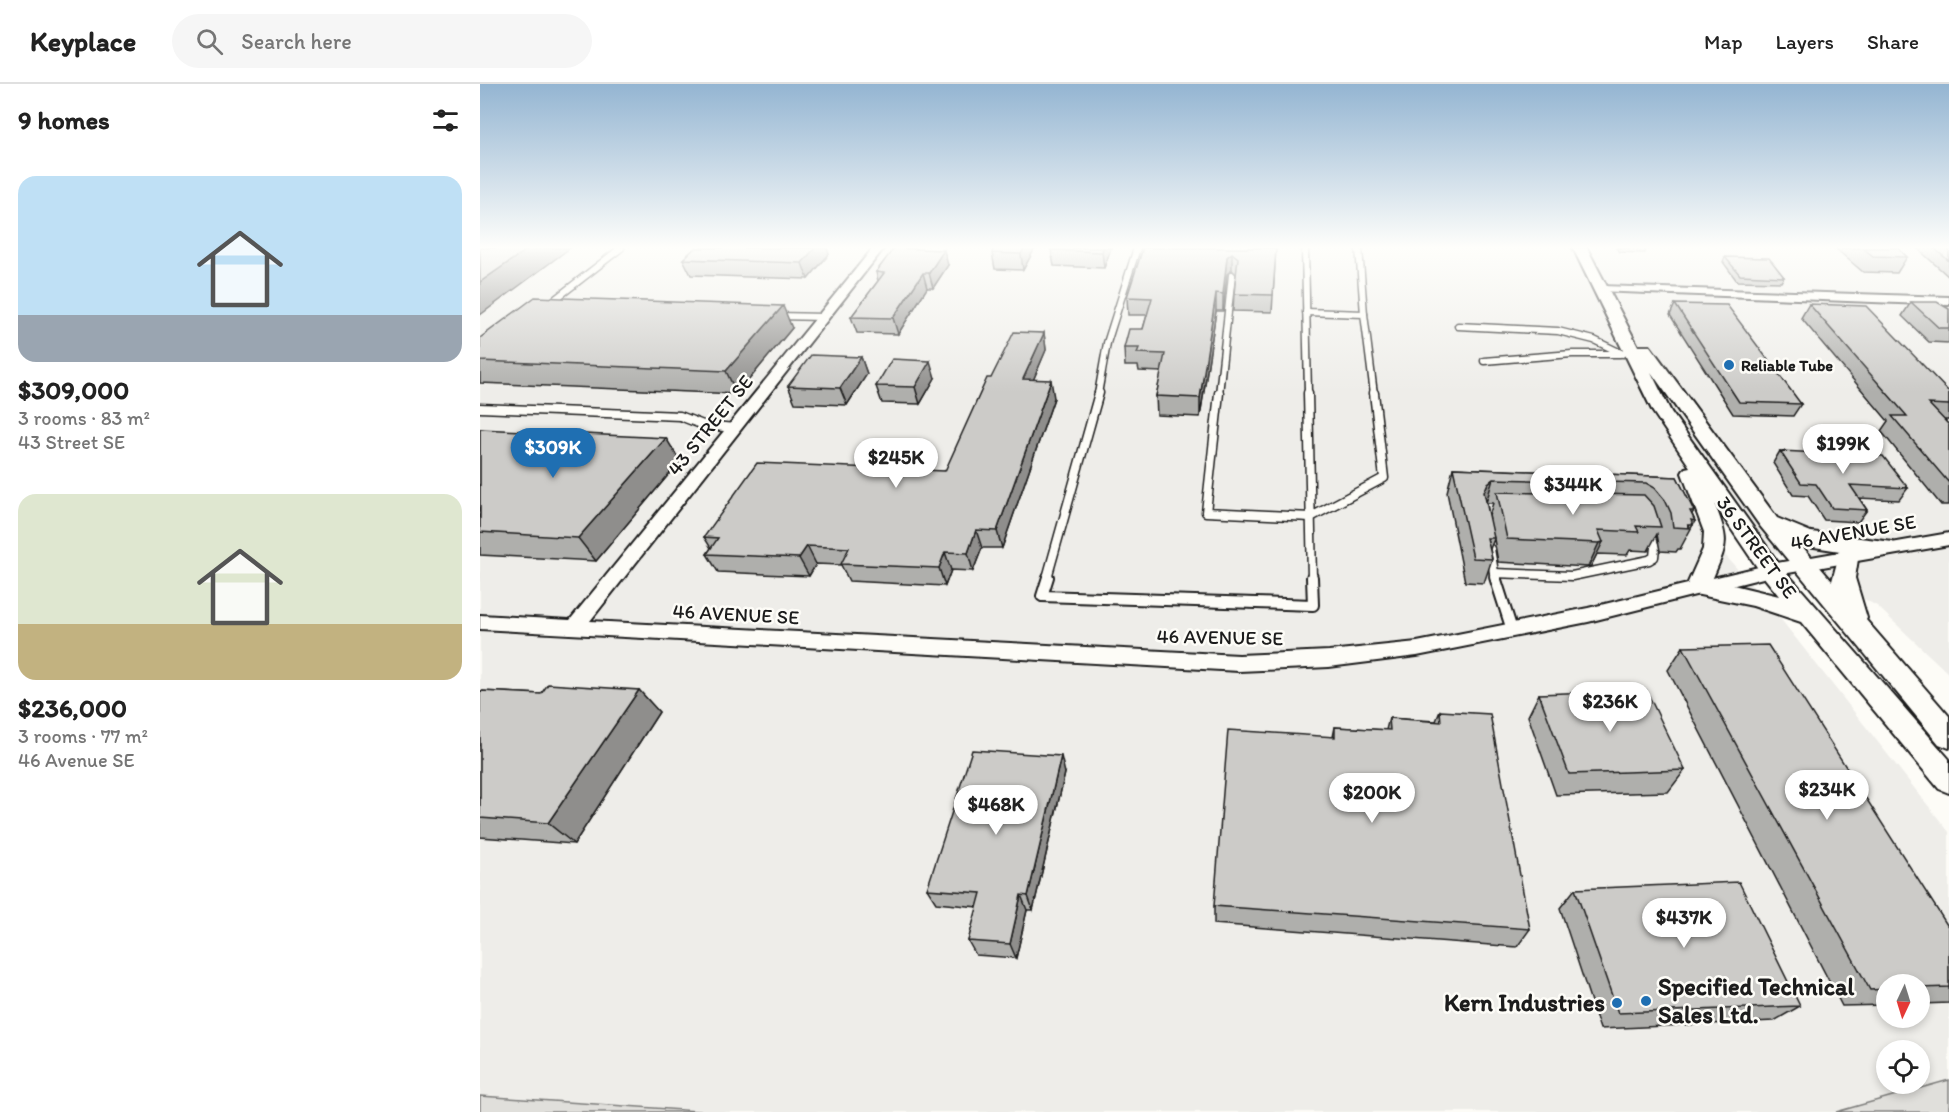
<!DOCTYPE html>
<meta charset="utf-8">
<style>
:root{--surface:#fff;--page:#f6f6f6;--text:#222;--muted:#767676;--line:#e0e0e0;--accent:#1f6fb2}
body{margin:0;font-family:Itim,sans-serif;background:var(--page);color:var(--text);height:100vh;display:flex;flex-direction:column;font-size:22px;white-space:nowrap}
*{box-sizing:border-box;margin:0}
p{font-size:20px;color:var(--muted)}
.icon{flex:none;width:33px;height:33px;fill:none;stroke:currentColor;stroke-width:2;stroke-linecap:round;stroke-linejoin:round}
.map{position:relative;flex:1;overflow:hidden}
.side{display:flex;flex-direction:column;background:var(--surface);width:480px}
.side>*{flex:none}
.needle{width:39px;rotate:184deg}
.controls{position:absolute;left:1396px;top:890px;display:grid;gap:12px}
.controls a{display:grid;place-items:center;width:54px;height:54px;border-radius:50%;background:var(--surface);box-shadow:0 3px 9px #0003;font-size:30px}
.price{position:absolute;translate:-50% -51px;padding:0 14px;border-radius:21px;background:#fff;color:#222;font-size:20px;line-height:39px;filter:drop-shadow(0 2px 3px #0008)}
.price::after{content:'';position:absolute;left:50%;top:36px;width:18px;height:14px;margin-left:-9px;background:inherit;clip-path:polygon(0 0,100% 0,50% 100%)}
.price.selected{background:var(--accent);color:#fff}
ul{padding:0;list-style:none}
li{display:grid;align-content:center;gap:12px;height:318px;padding:0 18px}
li span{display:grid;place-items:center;height:186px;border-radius:18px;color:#555}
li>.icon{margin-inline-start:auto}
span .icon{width:108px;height:108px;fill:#fffc;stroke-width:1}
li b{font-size:26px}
h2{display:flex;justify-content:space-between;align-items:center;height:72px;padding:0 18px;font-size:26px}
header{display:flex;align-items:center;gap:36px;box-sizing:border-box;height:84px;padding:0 30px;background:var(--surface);border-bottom:2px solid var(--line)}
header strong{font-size:28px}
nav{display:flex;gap:33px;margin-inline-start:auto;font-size:21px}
.search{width:420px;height:54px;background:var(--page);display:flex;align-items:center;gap:15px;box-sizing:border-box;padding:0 21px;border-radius:33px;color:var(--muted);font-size:22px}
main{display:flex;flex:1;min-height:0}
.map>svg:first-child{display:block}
.built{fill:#eeede9;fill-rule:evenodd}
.green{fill:#e0dfdb;stroke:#7e7e7c;stroke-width:1.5}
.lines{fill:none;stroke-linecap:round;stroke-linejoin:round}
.lane-far2-casing{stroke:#1c1c1c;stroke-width:9}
.lane-far1-casing{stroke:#1c1c1c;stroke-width:11}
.lane-casing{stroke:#1c1c1c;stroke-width:14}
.street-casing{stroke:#1c1c1c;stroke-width:4}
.secondary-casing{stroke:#1c1c1c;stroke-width:4}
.lane-far2{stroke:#fdfcf7;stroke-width:6}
.lane-far1{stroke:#fdfcf7;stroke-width:8}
.lane{stroke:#fdfcf7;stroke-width:10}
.street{fill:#fdfcf7;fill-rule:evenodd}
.secondary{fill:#fdfcf7;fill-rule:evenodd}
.wall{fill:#afafac;stroke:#1c1c1c;stroke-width:1.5;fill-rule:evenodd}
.shaded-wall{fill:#8f8e8c;stroke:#1c1c1c;stroke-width:1.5}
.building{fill:#cccbc8;stroke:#1c1c1c;stroke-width:1.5}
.poi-dot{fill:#1f6fb2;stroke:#fdfcf7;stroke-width:2}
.labels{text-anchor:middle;stroke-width:5;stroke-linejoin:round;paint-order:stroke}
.far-poi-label{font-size:16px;font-weight:bold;fill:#1c1c1c;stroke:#fdfcf7;text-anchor:start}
.street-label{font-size:20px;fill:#1c1c1c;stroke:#fdfcf7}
.near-poi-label{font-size:24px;font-weight:bold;fill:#1c1c1c;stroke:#fdfcf7;text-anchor:start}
</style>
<header>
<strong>Keyplace</strong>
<div class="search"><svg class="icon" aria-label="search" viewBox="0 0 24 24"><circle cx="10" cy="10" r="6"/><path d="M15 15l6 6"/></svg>Search here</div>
<nav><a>Map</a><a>Layers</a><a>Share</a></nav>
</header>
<main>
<section class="side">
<h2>9 homes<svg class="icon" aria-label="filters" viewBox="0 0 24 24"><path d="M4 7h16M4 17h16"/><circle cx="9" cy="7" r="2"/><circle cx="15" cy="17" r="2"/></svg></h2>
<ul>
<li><span style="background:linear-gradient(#bfe0f5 75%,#9aa5b1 0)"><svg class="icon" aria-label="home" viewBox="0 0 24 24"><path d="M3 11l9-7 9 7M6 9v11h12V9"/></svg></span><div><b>$309,000</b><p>3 rooms · 83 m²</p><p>43 Street SE</p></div></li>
<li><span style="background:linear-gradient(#dfe7d0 70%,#c2b280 0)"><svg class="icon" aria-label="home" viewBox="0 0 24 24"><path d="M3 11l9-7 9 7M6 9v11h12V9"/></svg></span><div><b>$236,000</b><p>3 rooms · 77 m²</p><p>46 Avenue SE</p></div></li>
</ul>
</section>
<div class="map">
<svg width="1469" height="1028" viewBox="0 0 1469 1028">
<rect width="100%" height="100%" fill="#fdfcf7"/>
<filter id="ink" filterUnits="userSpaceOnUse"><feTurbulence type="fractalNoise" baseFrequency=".0167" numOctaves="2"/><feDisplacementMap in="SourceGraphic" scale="12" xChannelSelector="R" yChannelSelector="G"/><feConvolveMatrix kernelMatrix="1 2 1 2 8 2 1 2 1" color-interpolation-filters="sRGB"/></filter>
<g filter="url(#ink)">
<path class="built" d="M0,164H1469V590L1397,522L1199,418L1299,533L1469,748V996L1356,1028H232L0,1012ZM1407,900H1440V933H1407ZM1407,966H1440V999H1407Z"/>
<g class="green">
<path d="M1469,996V1028H1356Z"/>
<path d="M0,1012L232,1028H0Z"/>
</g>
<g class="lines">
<g class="lane-far2-casing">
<g id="lane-far2">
<path d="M825,164L828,310"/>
<path d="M879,164L884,230"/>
<path d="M69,220L141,164"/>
<path d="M826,228L884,230L894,310"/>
<path d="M298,232L344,233"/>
<path d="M978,242L1078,247L1114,256L1143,270"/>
<path d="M1004,277L1092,270H1140"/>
<path d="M618,310L627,259L657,164"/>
<path d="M739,310L752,191"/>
</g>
</g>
<g class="lane-far1-casing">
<g id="lane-far1">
<path d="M739,309L726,428L831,433L904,394L894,309"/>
<path d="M828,309L832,494"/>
<path d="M0,324L200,332L223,341L255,344"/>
<path d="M1010,465L1015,494"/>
<path d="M1014,489L1092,492L1169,476L1174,473L1175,463L1169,447"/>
<path d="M567,494L619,309"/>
</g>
</g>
<g class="lane-casing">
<g id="lane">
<path d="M568,493L562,512L833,521L832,493"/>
<path d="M1015,493L1032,546"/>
</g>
</g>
<g class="street-casing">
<g id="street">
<path d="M393,164H404L110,537L759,571L849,567L937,558L1108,524L1291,480L1469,449V461L1291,492L1108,538L937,572L849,583L759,587L0,545V531L90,536Z"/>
<path d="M1121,202L1469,213V221L1117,207V203Z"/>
</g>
</g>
<g class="secondary-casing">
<path id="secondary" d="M1093,164H1107L1158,262H1170L1297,434L1331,448L1413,458L1416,464L1413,470L1405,472L1379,469L1375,494L1387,534L1386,536L1469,632V664L1459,660L1280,442L1171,288L1191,328L1299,480L1469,675V709L1459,705L1321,538L1273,522L1210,509L1206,503L1223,465L1224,448L1202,389L1205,384L1210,383L1173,328ZM1235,421L1283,492L1299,512L1232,496C1247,460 1250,459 1235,421ZM1321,461L1360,467L1352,497Z"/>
</g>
<use href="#lane-far2" class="lane-far2"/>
<use href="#lane-far1" class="lane-far1"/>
<use href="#lane" class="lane"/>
<use href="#street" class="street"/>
<use href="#secondary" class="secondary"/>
</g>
<g class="wall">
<path d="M215,164H347L349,170L328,195L211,191L203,175Z"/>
<path d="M555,164L543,186L515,185L512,169Z"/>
<path d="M631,164L624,184L574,182L571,166Z"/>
<path d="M663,164H796L792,228L753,227L754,210L756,190L752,186L747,190L743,227H736L720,333L677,331L676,312L682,288L659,287L658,282H645L644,264L663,245L667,231H648L647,213Z"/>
<path d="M1136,164H1166L1165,169L1139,168Z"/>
<path d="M1355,164H1418L1427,173L1417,189L1383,188Z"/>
<path d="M1437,164H1469V193Z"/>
<path d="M1245,173L1304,193L1301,198L1257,197L1243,178Z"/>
<path d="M468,181L453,204H447L418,250L377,249L371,233L398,197L396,188Z"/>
<path d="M1431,218L1469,225V259L1449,258L1422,232Z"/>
<path d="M1195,220L1321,320L1313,332L1253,330L1190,231Z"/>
<path d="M1329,220L1469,308V336H1464L1469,341V421H1461L1401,347L1408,337L1321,234Z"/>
<path d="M312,244L257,310L0,299V254Z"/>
<path d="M564,249L566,266L553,296L574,314L522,464H502L493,487L471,486L465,502L369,497L361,481L336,480L329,492L238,488L227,470L231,464L224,453L465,387Z"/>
<path d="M381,273L387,290L367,321L315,319L308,302Z"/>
<path d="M455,294L440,320L402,319L396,302Z"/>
<path d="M0,345L200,377L116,477L0,471Z"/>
<path d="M1300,367L1428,404L1419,416L1379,414L1387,426L1378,438L1344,436L1328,412L1313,411L1293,379Z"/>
<path d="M973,384L1197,393L1214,427L1212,430L1215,437L1200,465H1198L1196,468L1180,467L1177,450L1168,467L1150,466L1147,471L1117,470L1111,482L1108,483L1018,478L1014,455L1010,465L1012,475L1004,499L985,498L967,408ZM1007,419H1013L1009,432Z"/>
<path d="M1203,563L1469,844V919L1440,920V900H1407V921L1362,922L1188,586Z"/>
<path d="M159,606L179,628L94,760L0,753V607L61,610Z"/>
<path d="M1059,610L1205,686L1188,708L1076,711L1048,632Z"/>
<path d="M960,627L1050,845L1037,863L734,840V822L853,653L855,643L906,646L909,634L956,637Z"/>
<path d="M585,689L553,826H547L536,874L496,871L488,857L498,823L456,819L447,805Z"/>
<path d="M1095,805L1320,922L1294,937L1120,945L1080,824Z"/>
</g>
<g class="shaded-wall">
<path d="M49,164H90L0,231V198Z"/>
<path d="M330,164H347L349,170L328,195L322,179Z"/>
<path d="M544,164H555L543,186L541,170Z"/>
<path d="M623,164H631L624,184L622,168Z"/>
<path d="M464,166L468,181L453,204L449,189Z"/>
<path d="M752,169V186L747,190L743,227V210L747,173Z"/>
<path d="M443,189L447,204L418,250L413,234Z"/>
<path d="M736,209V227L720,333V314Z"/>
<path d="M303,222L312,244L257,310L246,287Z"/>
<path d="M564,249L566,266L546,313L543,295Z"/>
<path d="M381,273L387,290L367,321L360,304Z"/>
<path d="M450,277L455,294L440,320L435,303Z"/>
<path d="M571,296L574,314L522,464L517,447Z"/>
<path d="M186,354L200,377L116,477L98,454Z"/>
<path d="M1013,395L1006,419L1004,408L1008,399Z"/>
<path d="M496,446L502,464L493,487L488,469Z"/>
<path d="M1123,458L1111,482L1108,483L1119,459Z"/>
<path d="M327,462L336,480L329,492L319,474Z"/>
<path d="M465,468L471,486L465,502L459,484Z"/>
<path d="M159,606L179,628L94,760L68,739Z"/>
<path d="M581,672L585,689L553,826L548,812Z"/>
<path d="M541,811L547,826L536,874L530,860Z"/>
</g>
<g class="building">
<path d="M0,164H49L0,198Z"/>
<path d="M215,164H335L322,179L203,175Z"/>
<path d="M414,164L464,166L449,189H443L413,234L371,233L404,189L396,188Z"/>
<path d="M514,164H544L541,170L512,169Z"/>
<path d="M572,164H623L622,168L571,166Z"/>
<path d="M663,164H796L793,211L754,210L758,174L752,169L747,173L743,210L736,209L720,314L676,312L685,270L657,269L659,264H644L649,245H663L672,214L647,213Z"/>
<path d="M1383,164H1418L1427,173L1393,172Z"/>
<path d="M1454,164H1469V177Z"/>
<path d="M1245,173L1289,174L1304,193L1260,191Z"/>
<path d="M55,213L303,222L246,287L0,277V254Z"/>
<path d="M1431,218H1457L1469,225V244H1459Z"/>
<path d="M1195,220L1247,221L1321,320L1259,318Z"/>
<path d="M1329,220L1386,222L1469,308V321L1449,320L1469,341V399L1412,332H1427Z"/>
<path d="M534,248L564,249L543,295L571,296L517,447L496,446L488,469L465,468L459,484L361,480L369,464L327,462L319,474L227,470L238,454L224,453L277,379L465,387L507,294H511Z"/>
<path d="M331,271L381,273L360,304L308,302Z"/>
<path d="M412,275L450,277L435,303L396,302Z"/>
<path d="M0,345L186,354L98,454L0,448Z"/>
<path d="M1300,367L1403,372L1428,404L1370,401L1387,426L1352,424L1336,400L1321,399Z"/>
<path d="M973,384L1197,393L1214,427H1210L1215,437L1211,436L1213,441H1208L1210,444L1193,443L1191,429L1185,416L1175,404L1166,399L1013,395L1008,399L1004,408L1014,454H1007L1012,475L993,474Z"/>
<path d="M1017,408L1164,411L1174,422L1181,443L1156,442L1159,448L1118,446L1123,458L1119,459L1027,455Z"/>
<path d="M1288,561L1469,844V903L1440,904V900H1407V905L1390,906L1203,563Z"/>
<path d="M68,600L159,606L68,739L0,734V607L61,610Z"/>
<path d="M1166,606L1205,686L1089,690L1059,610Z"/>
<path d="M960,627L1010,630L1050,845L734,822L748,646L855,653V643L910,646L909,634L961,638Z"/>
<path d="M492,666L581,672L548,812L541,811L530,860L488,857L501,809L447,805Z"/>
<path d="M1259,798L1320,922L1138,929L1095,805Z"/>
</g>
</g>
<linearGradient id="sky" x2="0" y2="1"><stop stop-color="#94b5d2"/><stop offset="0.53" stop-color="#fefefb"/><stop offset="1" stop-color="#fefefb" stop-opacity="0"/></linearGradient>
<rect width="1469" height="308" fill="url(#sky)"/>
<g class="poi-dot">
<circle cx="1249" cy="281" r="6"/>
<circle cx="1166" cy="917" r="6"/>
<circle cx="1137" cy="919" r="6"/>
</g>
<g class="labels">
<g class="far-poi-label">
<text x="1261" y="287">Reliable Tube</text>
</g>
<g class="street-label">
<text transform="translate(230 341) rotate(-51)" y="7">43 STREET SE</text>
<text transform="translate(1373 448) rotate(-10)" y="7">46 AVENUE SE</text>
<text transform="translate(1277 463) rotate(54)" y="7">36 STREET SE</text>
<text transform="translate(256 530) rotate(3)" y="7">46 AVENUE SE</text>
<text transform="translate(740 553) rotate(1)" y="7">46 AVENUE SE</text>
</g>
<g class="near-poi-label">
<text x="1178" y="911">Specified Technical<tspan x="1178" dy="28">Sales Ltd.</tspan></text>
<text x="1125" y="927" text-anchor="end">Kern Industries</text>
</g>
</g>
</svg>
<div class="controls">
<a><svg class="needle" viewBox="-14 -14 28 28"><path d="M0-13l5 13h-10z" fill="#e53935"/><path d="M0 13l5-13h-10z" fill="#767676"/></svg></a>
<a><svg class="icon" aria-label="locate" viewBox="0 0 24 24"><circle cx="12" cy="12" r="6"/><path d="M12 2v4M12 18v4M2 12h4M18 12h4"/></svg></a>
</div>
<b class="price" style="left:1363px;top:391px">$199K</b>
<b class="price selected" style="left:73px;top:395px">$309K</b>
<b class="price" style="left:416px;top:405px">$245K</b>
<b class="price" style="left:1093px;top:432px">$344K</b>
<b class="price" style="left:1130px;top:649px">$236K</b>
<b class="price" style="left:1347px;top:737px">$234K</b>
<b class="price" style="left:892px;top:740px">$200K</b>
<b class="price" style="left:516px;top:752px">$468K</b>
<b class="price" style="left:1204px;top:865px">$437K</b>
</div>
</main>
